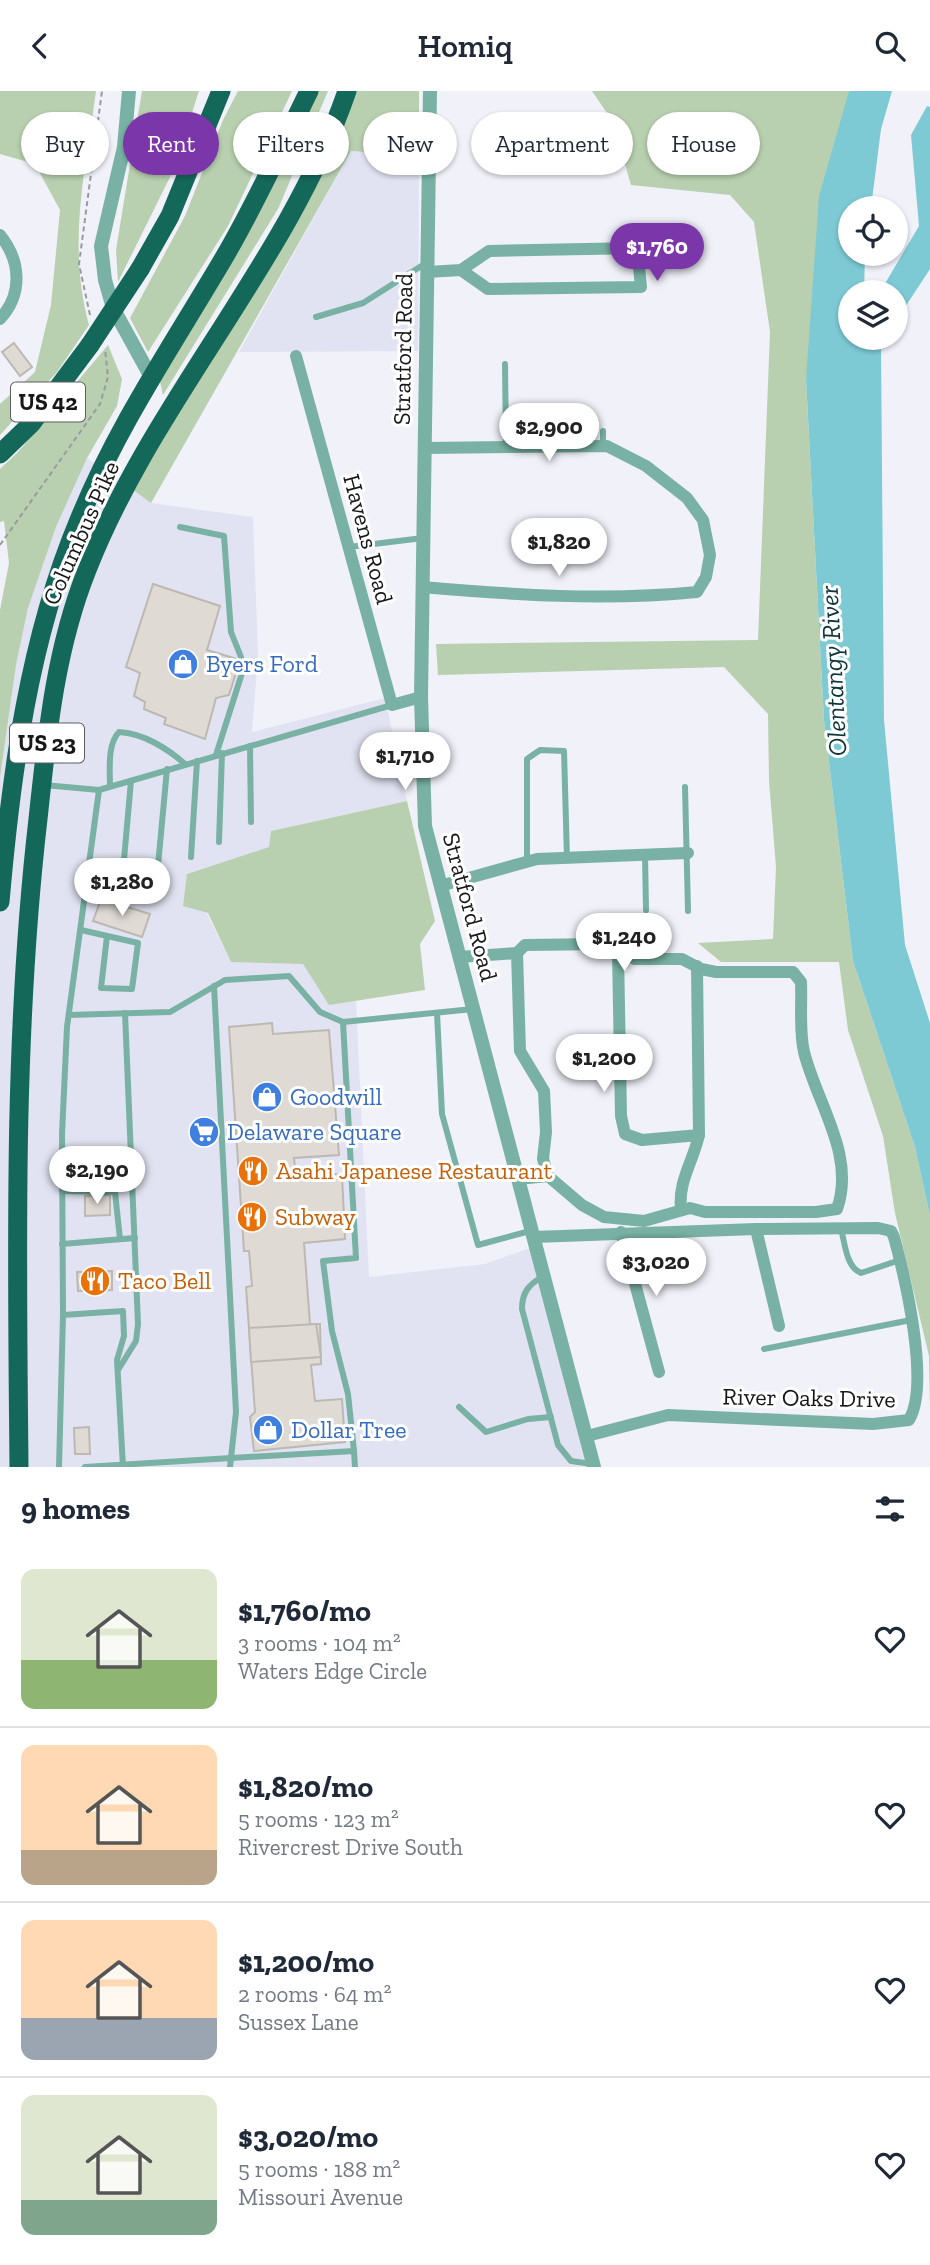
<!DOCTYPE html>
<meta charset="utf-8">
<style>
:root{--surface:#fff;--page:#f6f6f7;--text:#1f2937;--muted:#747a83;--line:#e0e1e3;--accent:#7b36a9}
body{margin:0;font-family:"Zilla Slab",serif;background:var(--page);color:var(--text);height:100vh;display:flex;flex-direction:column;font-size:26px;white-space:nowrap}
*{box-sizing:border-box;margin:0}
p{font-size:23px;color:var(--muted)}
.icon{flex:none;width:38px;height:38px;fill:none;stroke:currentColor;stroke-width:2;stroke-linecap:round;stroke-linejoin:round}
.map{position:relative;height:1376px;overflow:hidden}
.details{display:flex;flex-direction:column;background:var(--surface);flex:1}
.details>*{flex:none}
.hud{position:absolute;left:21px;top:21px;width:889px;height:63px;display:flex;gap:14px}
.tools{position:absolute;left:838px;top:105px;display:grid;gap:14px}
.tools a{display:grid;place-items:center;width:70px;height:70px;border-radius:50%;background:var(--surface);box-shadow:0 2px 5px #0004;font-size:35px}
.price{position:absolute;translate:-50% -60px;padding:0 16px;border-radius:24px;background:#fff;color:#222;font-size:23px;line-height:46px;filter:drop-shadow(0 2px 4px #0008)}
.price::after{content:'';position:absolute;left:50%;top:42px;width:21px;height:16px;margin-left:-10px;background:inherit;clip-path:polygon(0 0,100% 0,50% 100%)}
.price.selected{background:var(--accent);color:#fff}
ul{padding:0;list-style:none}
li{display:flex;align-items:center;gap:21px;height:175px;padding:0 21px}
li+li{border-top:2px solid var(--line)}
li span{display:grid;place-items:center;flex:none;width:196px;height:140px;border-radius:14px;color:#555}
li>.icon{margin-inline-start:auto}
span .icon{width:84px;height:84px;fill:#fffc;stroke-width:1}
li b{font-size:30px}
h2{display:flex;justify-content:space-between;align-items:center;height:84px;padding:0 21px;font-size:30px}
.pill{padding:0 24px;border-radius:32px;background:var(--surface);box-shadow:0 2px 5px #0004;font-size:24px;line-height:63px}
.pill.selected{background:var(--accent);color:#fff}
header{display:flex;justify-content:space-between;align-items:center;height:91px;padding:0 21px;background:var(--surface);font-size:32px;font-weight:600}
.map>svg:first-child{display:block}
.built{fill:#e1e3f2}
.green{fill:#b8d0af}
.water{fill:#7dcad5}
.building{fill:#dfdad4;stroke:#bdb8b2;stroke-width:2}
.lines{fill:none;stroke-linecap:round;stroke-linejoin:round}
.path{stroke:#9a9aa0;stroke-width:2;stroke-dasharray:5 3.5;stroke-linecap:butt}
.service{stroke:#79b2a4;stroke-width:6}
.minor{stroke:#79b2a4;stroke-width:12}
.tertiary{stroke:#79b2a4;stroke-width:14}
.trunk{stroke:#14685a;stroke-width:19}
.trunk-bridge{stroke:#14685a;stroke-width:19}
.labels{text-anchor:middle;stroke-width:6;stroke-linejoin:round;paint-order:stroke}
.shield{fill:#fff;stroke:#5d5d5f;stroke-width:2}
.shield-label{font-size:23px;font-weight:bold;fill:#17171a}
.street-label{font-size:24px;fill:#17171a;stroke:#fff}
.shop-label{font-size:24px;fill:#366cbe;stroke:#fff;text-anchor:start}
.food-label{font-size:24px;fill:#c56008;stroke:#fff;text-anchor:start}
.water-label{font-size:26px;font-style:italic;fill:#0e353a;stroke:#fff}
</style>
<header><svg class="icon" aria-label="back" viewBox="0 0 24 24"><path d="M15 5l-7 7 7 7"/></svg>Homiq<svg class="icon" aria-label="search" viewBox="0 0 24 24"><circle cx="10" cy="10" r="6"/><path d="M15 15l6 6"/></svg></header>
<div class="map">
<svg width="930" height="1376" viewBox="0 0 930 1376">
<rect width="100%" height="100%" fill="#f0f1f9"/>
<g class="built">
<path d="M351,60L419,65L418,260L239,261Z"/>
<path d="M87,367L151,412L253,426L258,565L252,641L385,607L407,710L271,740L269,756L187,783L231,871L303,873L329,913L356,910L369,1186L485,1173L530,1157L588,1376H0V687L16,574L28,517L56,436Z"/>
</g>
<g class="green">
<path d="M0,0H96C85,82 67,153 89,234L57,281L0,344V313L35,281L51,214L60,119L35,73L0,63Z"/>
<path d="M142,0H199L174,78L118,191L116,159Z"/>
<path d="M238,0H292L228,135L148,261L130,227L185,125L223,29Z"/>
<path d="M315,0H328L278,118L163,304L159,286Z"/>
<path d="M352,0H419V65L351,60L151,412L133,399Z"/>
<path d="M592,0H849L806,288L824,629L853,870L915,1056L930,1125V1317L929,1265L895,1122L883,1045L848,939L839,871H721L698,852L773,848L776,776L769,690L768,623L724,576L438,584L436,553L758,549L770,241L754,131L730,104L631,94L613,31Z"/>
<path d="M108,254L122,288L117,315L87,367L56,436L28,517L16,574L0,687V519L9,472L4,430L0,431V378L18,361Z"/>
<path d="M407,710L435,830L420,853L425,899L329,914L303,873L231,871L208,822L183,815L187,783L269,756L271,740Z"/>
</g>
<g class="water">
<path d="M849,0H892L881,38L871,117H850V163H865L864,201H850V247H885L881,253L884,629L905,854L930,932V1125L915,1056L853,870L824,629L806,288L819,105Z"/>
<path d="M927,15L930,16V178L896,230V201H880L919,135L911,44Z"/>
</g>
<g class="building">
<path d="M14,252L32,276L20,285L2,261Z"/>
<path d="M153,493L220,515L207,559L240,569L229,604L216,607L205,648L164,633L166,627L144,618L145,611L134,605L140,582L126,576Z"/>
<path d="M101,808L150,823L142,846L93,830Z"/>
<path d="M272,932L273,943L329,939L339,1064L294,1067L296,1085L342,1083L345,1148L304,1152L310,1233H320L321,1273L311,1274L315,1310L342,1308L345,1351L254,1360L250,1326L255,1321L246,1196L252,1195L249,1160H244L229,936Z"/>
<path d="M110,1104V1124L85,1125V1105Z"/>
<path d="M112,1180V1199L78,1200L77,1181Z"/>
<path d="M316,1233L321,1266L251,1271L249,1237Z"/>
<path d="M89,1336L90,1363H75L74,1337Z"/>
</g>
<g class="lines">
<g class="path">
<path d="M90,224L79,173L102,0"/>
<path d="M0,454L100,313L108,286L105,258"/>
</g>
<g class="service">
<path d="M316,226L363,212L426,172"/>
<path d="M505,273L506,356"/>
<path d="M603,355V340"/>
<path d="M180,436L224,445L231,541L241,566L243,579L216,664"/>
<path d="M349,456L423,447"/>
<path d="M250,655L251,731"/>
<path d="M44,694L99,699L67,936L62,1043L63,1224L123,1220L124,1245L117,1269L123,1376"/>
<path d="M110,695C110,680 107,653 119,641C143,642 168,658 185,673"/>
<path d="M685,696L688,820"/>
<path d="M99,699L392,614"/>
<path d="M219,751L222,662"/>
<path d="M645,764L646,819"/>
<path d="M191,766L197,670"/>
<path d="M527,771V668L540,659L564,660L567,767"/>
<path d="M122,791L131,690"/>
<path d="M156,796L167,678"/>
<path d="M81,839L138,852L132,898L101,897L107,845"/>
<path d="M214,895L236,1321L231,1367L354,1360L355,1376"/>
<path d="M437,922L442,1023L478,1154L530,1140"/>
<path d="M69,924L170,921L225,889L289,885L320,921L343,931L473,918"/>
<path d="M343,931L356,1167L323,1170L332,1240L348,1303L354,1360"/>
<path d="M62,1100L115,1101L120,1148"/>
<path d="M841,1138C845,1152 846,1176 861,1182L900,1169"/>
<path d="M62,1153L135,1147"/>
<path d="M542,1186C528,1194 522,1202 522,1218L558,1354L571,1370L592,1373"/>
<path d="M764,1258L911,1229"/>
<path d="M118,1279L136,1250L138,1233L125,922"/>
<path d="M459,1316L486,1341L528,1328L551,1326"/>
<path d="M59,1376L63,1224"/>
<path d="M85,1376L231,1367L230,1376"/>
</g>
<g class="minor">
<path d="M0,144C21,170 23,203 0,228"/>
<path d="M427,181L461,179L488,198L641,196L637,157L489,160L461,179"/>
<path d="M296,265L392,614L421,606"/>
<path d="M422,496C513,504 606,510 697,501L706,486L710,464L703,429L687,407L646,375L607,355L424,357"/>
<path d="M440,795L537,768L688,762"/>
<path d="M618,861L621,1025L625,1043L642,1049L699,1044"/>
<path d="M459,866L517,862L525,854L604,853L635,868H682L701,878L716,881H793L801,891C802,913 799,940 804,961C817,1013 856,1064 837,1118L816,1121H705L690,1117L644,1130L604,1126L582,1114L548,1085L543,1068L546,1041L544,1000L520,960L517,862"/>
<path d="M518,1088L548,1085"/>
<path d="M681,1118C678,1090 693,1071 699,1044L697,875"/>
<path d="M756,1138L779,1235"/>
<path d="M621,1141L659,1281"/>
<path d="M534,1146L756,1138L878,1137L891,1140L894,1146C906,1190 930,1294 909,1329L873,1333L668,1324L587,1345"/>
</g>
<g class="tertiary">
<path d="M129,0L124,56L101,155L105,189L113,217L151,286"/>
<path d="M430,0L421,606L425,735L594,1376"/>
</g>
<g class="trunk">
<path d="M140,178L170,125L221,0"/>
<path d="M0,363L31,333L90,254"/>
<path d="M0,811C11,683 29,548 79,429C117,335 174,252 225,165C256,112 282,55 309,0"/>
<path d="M19,1376C17,1160 13,944 38,728C47,644 55,559 87,479C153,310 289,170 347,0"/>
</g>
<path class="trunk-bridge" d="M90,254L140,178"/>
</g>
<defs>
<g id="shop-disc" transform="scale(1.575)"><circle r="9.5" fill="#3f7fe0" stroke="#fff"/><path d="M-5-2.5h2.3a2.7 3.5 0 0 1 5.4 0H5L5.5 6h-11ZM-1.5-2.5h3a1.5 2.3 0 0 0-3 0Z" fill="#fff"/></g>
<g id="supermarket-disc" transform="scale(1.575)"><circle r="9.5" fill="#3f7fe0" stroke="#fff"/><path d="M-6-5.5h2.5l.6 2H6L4.5 2H-2.5L-4.4-4H-6ZM-1.5 3.2a1.3 1.3 0 1 0 .1 0ZM3 3.2a1.3 1.3 0 1 0 .1 0Z" fill="#fff"/></g>
<g id="restaurant-disc" transform="scale(1.575)"><circle r="9.5" fill="#e8710a" stroke="#fff"/><path d="M-5-6h1v4h1v-4h1v4h1v-4h1v5L-1.5 .5V6h-2V.5L-5-1ZM5-6V6H3V1.5H1.5Q1.5-4 5-6Z" fill="#fff"/></g>
</defs>
<g fill-rule="evenodd">
<use href="#shop-disc" x="183" y="573"/>
<use href="#shop-disc" x="267" y="1006"/>
<use href="#supermarket-disc" x="204" y="1041"/>
<use href="#restaurant-disc" x="253" y="1080"/>
<use href="#restaurant-disc" x="252" y="1126"/>
<use href="#restaurant-disc" x="95" y="1190"/>
<use href="#shop-disc" x="268" y="1339"/>
</g>
<g class="labels">
<g class="shield">
<rect x="11" y="291.5" width="74" height="39" rx="5"/>
<rect x="10" y="632.5" width="74" height="39" rx="5"/>
</g>
<g class="shield-label">
<text x="48" y="319">US 42</text>
<text x="47" y="660">US 23</text>
</g>
<g class="street-label">
<text transform="translate(403 258) rotate(-89)" y="8">Stratford Road</text>
<text transform="translate(81 442) rotate(-66)" y="8">Columbus Pike</text>
<text transform="translate(368 448) rotate(75)" y="8">Havens Road</text>
<text transform="translate(470 816) rotate(75)" y="8">Stratford Road</text>
<text transform="translate(809 1307) rotate(1)" y="8">River Oaks Drive</text>
</g>
<g class="shop-label">
<text x="206" y="581">Byers Ford</text>
<text x="290" y="1014">Goodwill</text>
<text x="227" y="1049">Delaware Square</text>
<text x="291" y="1347">Dollar Tree</text>
</g>
<g class="food-label">
<text x="276" y="1088">Asahi Japanese Restaurant</text>
<text x="275" y="1134">Subway</text>
<text x="118" y="1198">Taco Bell</text>
</g>
<g class="water-label">
<text transform="translate(833 580) rotate(-93)" y="9">Olentangy River</text>
</g>
</g>
</svg>
<div class="tools">
<a><svg class="icon" aria-label="locate" viewBox="0 0 24 24"><circle cx="12" cy="12" r="6"/><path d="M12 2v4M12 18v4M2 12h4M18 12h4"/></svg></a>
<a><svg class="icon" aria-label="layers" viewBox="0 0 24 24"><path d="M12 4l9 5-9 5-9-5zM3 14l9 5 9-5"/></svg></a>
</div>
<b class="price selected" style="left:657px;top:192px">$1,760</b>
<b class="price" style="left:549px;top:372px">$2,900</b>
<b class="price" style="left:559px;top:487px">$1,820</b>
<b class="price" style="left:405px;top:701px">$1,710</b>
<b class="price" style="left:122px;top:827px">$1,280</b>
<b class="price" style="left:624px;top:882px">$1,240</b>
<b class="price" style="left:604px;top:1003px">$1,200</b>
<b class="price" style="left:97px;top:1115px">$2,190</b>
<b class="price" style="left:656px;top:1207px">$3,020</b>
<div class="hud">
<a class="pill">Buy</a>
<a class="pill selected">Rent</a>
<a class="pill">Filters</a>
<a class="pill">New</a>
<a class="pill">Apartment</a>
<a class="pill">House</a>
</div>
</div>
<section class="details">
<h2>9 homes<svg class="icon" aria-label="filters" viewBox="0 0 24 24"><path d="M4 7h16M4 17h16"/><circle cx="9" cy="7" r="2"/><circle cx="15" cy="17" r="2"/></svg></h2>
<ul>
<li><span style="background:linear-gradient(#dfe7d0 65%,#8fb573 0)"><svg class="icon" aria-label="home" viewBox="0 0 24 24"><path d="M3 11l9-7 9 7M6 9v11h12V9"/></svg></span><div><b>$1,760/mo</b><p>3 rooms · 104 m²</p><p>Waters Edge Circle</p></div><svg class="icon" aria-label="heart" viewBox="0 0 24 24"><path d="M12 20l-8-8c-3-5 5-10 8-4 3-6 11-1 8 4z"/></svg></li>
<li><span style="background:linear-gradient(#ffd9b3 75%,#b9a48a 0)"><svg class="icon" aria-label="home" viewBox="0 0 24 24"><path d="M3 11l9-7 9 7M6 9v11h12V9"/></svg></span><div><b>$1,820/mo</b><p>5 rooms · 123 m²</p><p>Rivercrest Drive South</p></div><svg class="icon" aria-label="heart" viewBox="0 0 24 24"><path d="M12 20l-8-8c-3-5 5-10 8-4 3-6 11-1 8 4z"/></svg></li>
<li><span style="background:linear-gradient(#ffd9b3 70%,#9aa5b1 0)"><svg class="icon" aria-label="home" viewBox="0 0 24 24"><path d="M3 11l9-7 9 7M6 9v11h12V9"/></svg></span><div><b>$1,200/mo</b><p>2 rooms · 64 m²</p><p>Sussex Lane</p></div><svg class="icon" aria-label="heart" viewBox="0 0 24 24"><path d="M12 20l-8-8c-3-5 5-10 8-4 3-6 11-1 8 4z"/></svg></li>
<li><span style="background:linear-gradient(#dfe7d0 75%,#7fa58c 0)"><svg class="icon" aria-label="home" viewBox="0 0 24 24"><path d="M3 11l9-7 9 7M6 9v11h12V9"/></svg></span><div><b>$3,020/mo</b><p>5 rooms · 188 m²</p><p>Missouri Avenue</p></div><svg class="icon" aria-label="heart" viewBox="0 0 24 24"><path d="M12 20l-8-8c-3-5 5-10 8-4 3-6 11-1 8 4z"/></svg></li>
</ul>
</section>
